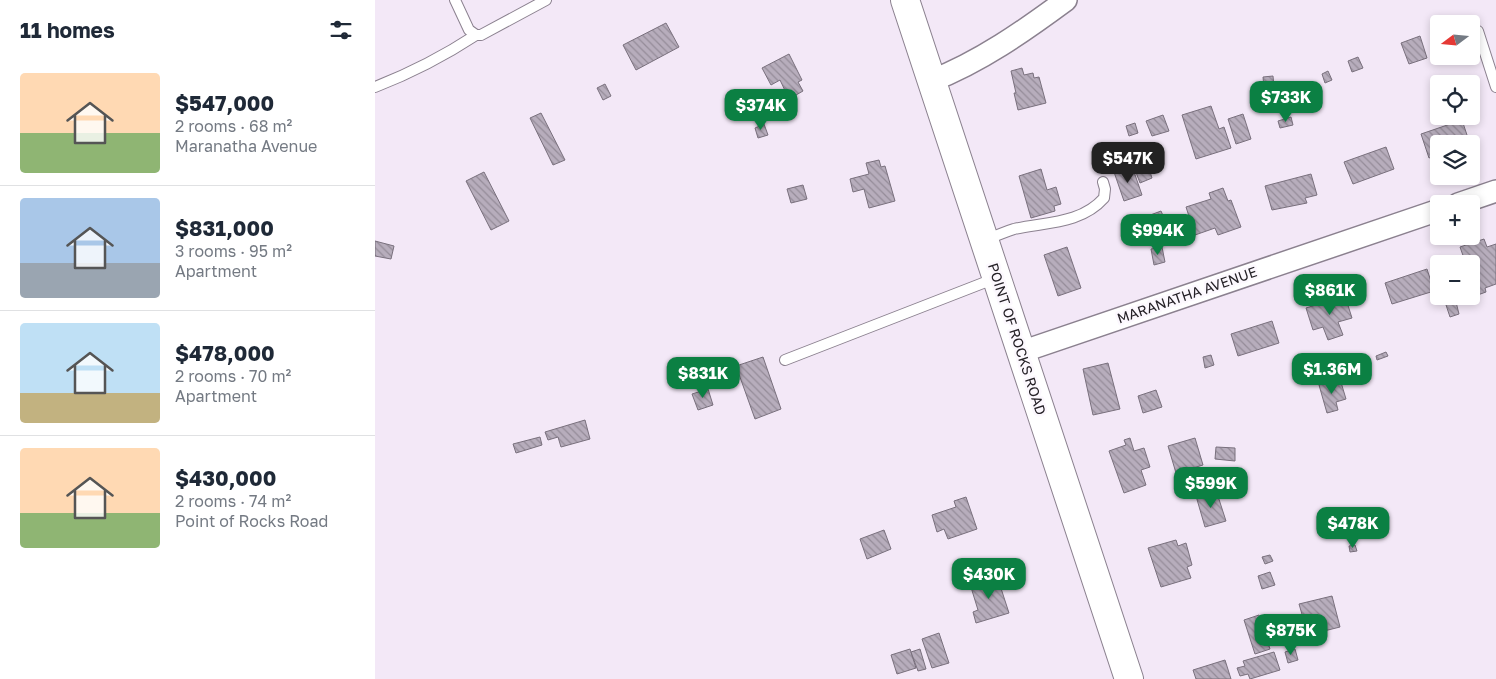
<!DOCTYPE html>
<meta charset="utf-8">
<style>
:root{--surface:#fff;--page:#f6f6f7;--text:#1f2937;--muted:#747a83;--line:#e0e1e3;--accent:#0b8043}
body{margin:0;font-family:"Golos Text",sans-serif;background:var(--page);color:var(--text);height:100vh;display:flex;flex-direction:column;font-size:19px;white-space:nowrap}
*{box-sizing:border-box;margin:0}
p{font-size:16px;color:var(--muted)}
.icon{flex:none;width:28px;height:28px;fill:none;stroke:currentColor;stroke-width:2;stroke-linecap:round;stroke-linejoin:round}
.map{position:relative;flex:1;overflow:hidden}
.details{display:flex;flex-direction:column;background:var(--surface);width:375px}
.details>*{flex:none}
.needle{width:32px;rotate:254deg}
.fabs{position:absolute;left:1055px;top:15px;display:grid;gap:10px}
.fabs a{display:grid;place-items:center;width:50px;height:50px;border-radius:5px;background:var(--surface);box-shadow:0 2px 8px #0003;font-size:25px}
.price{position:absolute;translate:-50% -42px;padding:0 11px;border-radius:10px;background:var(--accent);color:#fff;font-size:16px;line-height:32px;filter:drop-shadow(0 1px 2px #0008)}
.price::after{content:'';position:absolute;left:50%;top:30px;width:15px;height:11px;margin-left:-8px;background:inherit;clip-path:polygon(0 0,100% 0,50% 100%)}
.price.active{background:#222;color:#fff}
ul{padding:0;list-style:none}
li{display:flex;align-items:center;gap:15px;height:125px;padding:0 20px}
li+li{border-top:1px solid var(--line)}
li span{display:grid;place-items:center;flex:none;width:140px;height:100px;border-radius:5px;color:#555}
li>.icon{margin-inline-start:auto}
span .icon{width:60px;height:60px;fill:#fffc;stroke-width:1}
li b{font-size:21px}
h2{display:flex;justify-content:space-between;align-items:center;height:60px;padding:0 20px;font-size:21px}
main{display:flex;flex:1;min-height:0}
.map>svg:first-child{display:block}
.building{fill:url(#building-back-hatch);stroke:#79707d}
.lines{fill:none;stroke-linecap:round;stroke-linejoin:round}
.lane-casing{stroke:#8b818f;stroke-width:12}
.street-casing{stroke:#8b818f;stroke-width:24}
.secondary-casing{stroke:#8b818f;stroke-width:30}
.lane{stroke:#fff;stroke-width:10}
.street{stroke:#fff;stroke-width:21}
.secondary{stroke:#fff;stroke-width:28}
.labels{text-anchor:middle;stroke-width:5;stroke-linejoin:round;paint-order:stroke}
.street-label{font-size:14px;fill:#252127;stroke:#fcf8fe}
</style>
<main>
<section class="details">
<h2>11 homes<svg class="icon" aria-label="filters" viewBox="0 0 24 24"><path d="M4 7h16M4 17h16"/><circle cx="9" cy="7" r="2"/><circle cx="15" cy="17" r="2"/></svg></h2>
<ul>
<li><span style="background:linear-gradient(#ffd9b3 60%,#8fb573 0)"><svg class="icon" aria-label="home" viewBox="0 0 24 24"><path d="M3 11l9-7 9 7M6 9v11h12V9"/></svg></span><div><b>$547,000</b><p>2 rooms · 68 m²</p><p>Maranatha Avenue</p></div></li>
<li><span style="background:linear-gradient(#a9c7e8 65%,#9aa5b1 0)"><svg class="icon" aria-label="home" viewBox="0 0 24 24"><path d="M3 11l9-7 9 7M6 9v11h12V9"/></svg></span><div><b>$831,000</b><p>3 rooms · 95 m²</p><p>Apartment</p></div></li>
<li><span style="background:linear-gradient(#bfe0f5 70%,#c2b280 0)"><svg class="icon" aria-label="home" viewBox="0 0 24 24"><path d="M3 11l9-7 9 7M6 9v11h12V9"/></svg></span><div><b>$478,000</b><p>2 rooms · 70 m²</p><p>Apartment</p></div></li>
<li><span style="background:linear-gradient(#ffd9b3 65%,#8fb573 0)"><svg class="icon" aria-label="home" viewBox="0 0 24 24"><path d="M3 11l9-7 9 7M6 9v11h12V9"/></svg></span><div><b>$430,000</b><p>2 rooms · 74 m²</p><p>Point of Rocks Road</p></div></li>
</ul>
</section>
<div class="map">
<svg width="1121" height="679" viewBox="0 0 1121 679">
<defs>
<pattern id="building-back-hatch" width="6" height="6" patternUnits="userSpaceOnUse" patternTransform="scale(1.25)"><rect width="6" height="6" fill="#b7adbc"/><path d="M-1 5l2 2M0 0l6 6M5-1l2 2" fill="none" stroke="#958c99"/></pattern>
</defs>
<rect width="100%" height="100%" fill="#f3e8f7"/>
<g class="building">
<path d="M291,23L304,47L261,70L248,45Z"/>
<path d="M1045,36L1052,58L1034,64L1026,43Z"/>
<path d="M414,54L427,80L423,82L428,91L414,99L405,80L396,85L387,68Z"/>
<path d="M983,57L988,68L977,72L973,61Z"/>
<path d="M647,68L649,75L658,73L659,78L664,77L671,103L643,110L639,93H641L636,71Z"/>
<path d="M953,71L957,80L950,83L947,74Z"/>
<path d="M898,76L899,87L889,88L888,77Z"/>
<path d="M230,84L236,96L228,100L222,88Z"/>
<path d="M836,106L844,129L849,127L856,148L821,159L807,115Z"/>
<path d="M166,113L190,160L178,165L155,118Z"/>
<path d="M868,114L876,139L861,144L853,119Z"/>
<path d="M788,115L794,131L777,136L771,121Z"/>
<path d="M916,117L918,125L905,128L903,121Z"/>
<path d="M1087,120L1095,144H1064V154L1054,158L1046,134Z"/>
<path d="M760,123L763,133L754,136L751,126Z"/>
<path d="M389,124L393,135L383,138L380,128Z"/>
<path d="M1011,147L1019,169L978,184L969,162Z"/>
<path d="M504,160L506,167L510,166L520,201L494,208L489,189L478,192L475,179L494,174L491,163Z"/>
<path d="M772,162L777,178L765,183L759,167Z"/>
<path d="M757,166L767,195L749,201L739,172Z"/>
<path d="M666,169L672,190L681,187L686,204L679,206L680,211L656,218L644,176Z"/>
<path d="M109,172L134,221L116,230L91,181Z"/>
<path d="M936,174L942,195L930,198L932,203L897,210L890,186Z"/>
<path d="M428,185L432,199L416,203L412,189Z"/>
<path d="M848,188L853,201L856,200L866,227L843,235L840,228L820,235L811,207L836,199L834,193Z"/>
<path d="M786,211L789,218L773,224L770,217Z"/>
<path d="M1109,239L1112,247L1121,244V284L1110,288L1111,292L1097,297L1096,264H1091L1085,247Z"/>
<path d="M0,241L19,246L16,259L0,256Z"/>
<path d="M692,247L706,288L683,296L669,255Z"/>
<path d="M787,247L790,262L779,265L776,249Z"/>
<path d="M1052,269L1059,291L1017,304L1010,283Z"/>
<path d="M970,296L977,318L963,322L968,335L953,340L948,327L938,330L931,308Z"/>
<path d="M1081,302L1084,314L1075,317L1071,305Z"/>
<path d="M897,321L904,343L863,356L856,334Z"/>
<path d="M1011,352L1013,356L1002,360L1001,356Z"/>
<path d="M836,355L839,365L830,368L828,357Z"/>
<path d="M388,357L406,409L380,419L361,366Z"/>
<path d="M733,363L745,409L718,415L708,369Z"/>
<path d="M965,379L971,399L961,402L963,410L952,413L944,385Z"/>
<path d="M333,389L338,405L323,410L317,394Z"/>
<path d="M781,390L787,407L768,413L763,396Z"/>
<path d="M210,420L215,439L186,447L183,437L173,440L170,432Z"/>
<path d="M165,437L167,445L141,453L138,444Z"/>
<path d="M755,438L759,451L769,448L775,467L766,470L771,485L749,493L734,451L751,445L749,440Z"/>
<path d="M820,438L828,465L801,473L793,446Z"/>
<path d="M841,447L860,448V461L840,459Z"/>
<path d="M841,490L851,521L830,527L821,496Z"/>
<path d="M591,497L602,529L573,539L569,529L562,532L557,515L581,507L579,501Z"/>
<path d="M509,530L516,549L492,559L485,539Z"/>
<path d="M801,540L803,546L811,543L817,565L812,567L816,578L786,587L773,548Z"/>
<path d="M980,545L982,551L975,552L974,546Z"/>
<path d="M895,555L898,561L890,564L887,557Z"/>
<path d="M895,572L900,585L887,589L883,576Z"/>
<path d="M622,576L634,613L601,623L598,612L603,610L595,584Z"/>
<path d="M957,596L965,627L933,635L924,604Z"/>
<path d="M884,615L895,649L880,654L869,620Z"/>
<path d="M564,633L574,663L557,668L547,639Z"/>
<path d="M535,649L541,668L522,674L516,655Z"/>
<path d="M545,649L551,669L543,671L536,652Z"/>
<path d="M920,649L923,660L913,663L910,652Z"/>
<path d="M899,652L905,670L875,679L873,674L865,676L862,668L870,666L868,661Z"/>
<path d="M850,660L856,679H821L818,670Z"/>
</g>
<g class="lines">
<g class="lane-casing">
<g id="lane">
<path d="M80,0L94,30L101,35"/>
<path d="M1103,31L1121,87"/>
<path d="M0,87C36,73 69,56 101,35H106L171,0"/>
<path d="M610,240C620,236 630,232 639,229C671,222 706,224 729,198L730,189L728,182"/>
<path d="M410,360L621,278"/>
</g>
</g>
<g class="street-casing">
<g id="street">
<path d="M556,81C605,62 649,31 691,0"/>
<path d="M1083,204L1121,191"/>
<path d="M646,352L1064,210"/>
</g>
</g>
<g class="secondary-casing">
<path id="secondary" d="M530,0L754,679"/>
</g>
<use href="#lane" class="lane"/>
<use href="#street" class="street"/>
<use href="#secondary" class="secondary"/>
</g>
<g class="labels">
<g class="street-label">
<text transform="translate(812 295) rotate(-19)" y="5">MARANATHA AVENUE</text>
<text transform="translate(642 339) rotate(72)" y="5">POINT OF ROCKS ROAD</text>
</g>
</g>
</svg>
<div class="fabs">
<a><svg class="needle" viewBox="-14 -14 28 28"><path d="M0-13l5 13h-10z" fill="#e53935"/><path d="M0 13l5-13h-10z" fill="#747a83"/></svg></a>
<a><svg class="icon" aria-label="locate" viewBox="0 0 24 24"><circle cx="12" cy="12" r="6"/><path d="M12 2v4M12 18v4M2 12h4M18 12h4"/></svg></a>
<a><svg class="icon" aria-label="layers" viewBox="0 0 24 24"><path d="M12 4l9 5-9 5-9-5zM3 14l9 5 9-5"/></svg></a>
<a>+</a>
<a>−</a>
</div>
<b class="price" style="left:911px;top:123px">$733K</b>
<b class="price" style="left:386px;top:131px">$374K</b>
<b class="price active" style="left:753px;top:184px">$547K</b>
<b class="price" style="left:783px;top:256px">$994K</b>
<b class="price" style="left:955px;top:316px">$861K</b>
<b class="price" style="left:957px;top:395px">$1.36M</b>
<b class="price" style="left:328px;top:399px">$831K</b>
<b class="price" style="left:836px;top:509px">$599K</b>
<b class="price" style="left:978px;top:549px">$478K</b>
<b class="price" style="left:614px;top:600px">$430K</b>
<b class="price" style="left:916px;top:656px">$875K</b>
</div>
</main>
